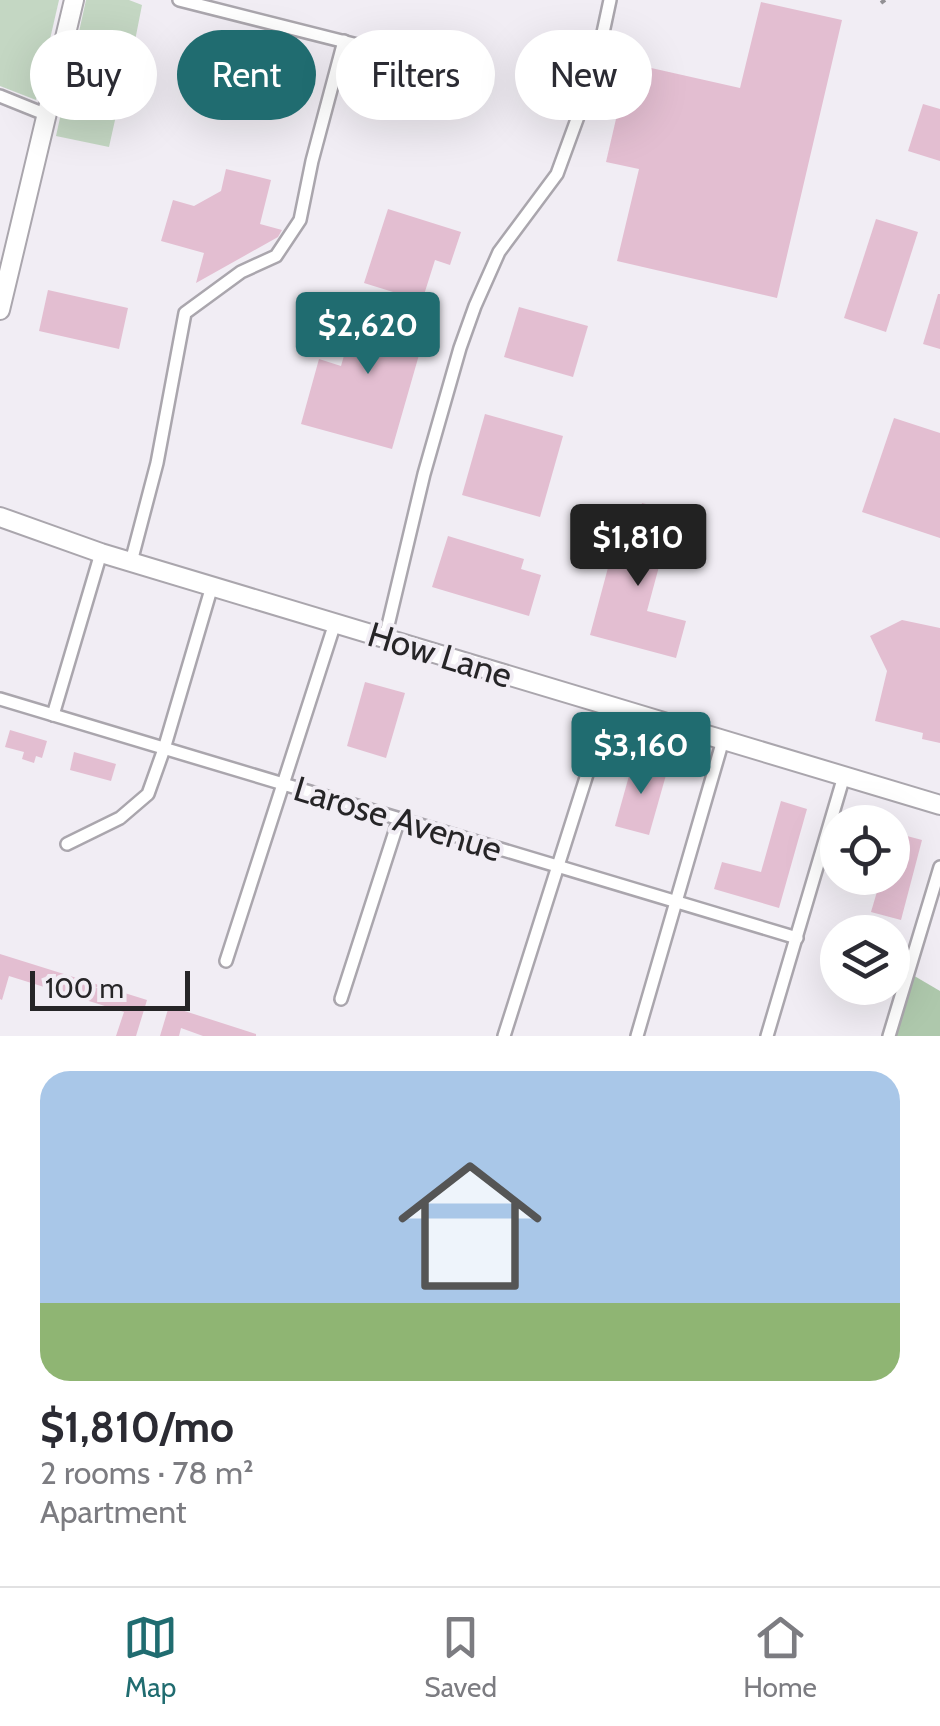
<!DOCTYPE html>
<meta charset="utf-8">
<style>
:root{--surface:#fff;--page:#f7f7f7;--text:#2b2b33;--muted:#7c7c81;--line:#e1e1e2;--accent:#206c70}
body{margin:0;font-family:Cabin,sans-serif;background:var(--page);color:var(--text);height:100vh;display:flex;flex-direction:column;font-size:38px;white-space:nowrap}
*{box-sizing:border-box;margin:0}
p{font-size:32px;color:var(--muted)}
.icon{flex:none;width:55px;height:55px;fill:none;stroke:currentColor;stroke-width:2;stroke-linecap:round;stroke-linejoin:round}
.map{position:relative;height:1036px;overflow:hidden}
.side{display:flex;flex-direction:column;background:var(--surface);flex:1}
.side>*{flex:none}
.banner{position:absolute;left:30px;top:30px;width:880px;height:90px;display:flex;gap:20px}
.tools{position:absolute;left:820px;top:805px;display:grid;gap:20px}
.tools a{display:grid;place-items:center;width:90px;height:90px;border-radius:50%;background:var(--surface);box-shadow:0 10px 40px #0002;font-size:50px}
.scale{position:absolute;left:30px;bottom:25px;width:160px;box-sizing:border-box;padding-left:10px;border:5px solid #262527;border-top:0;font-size:28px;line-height:35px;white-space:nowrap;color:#262527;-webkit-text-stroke:8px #f1edf4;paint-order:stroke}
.price{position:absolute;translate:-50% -85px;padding:0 22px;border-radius:10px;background:var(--accent);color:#fff;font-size:32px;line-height:65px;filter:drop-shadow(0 2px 5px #0008)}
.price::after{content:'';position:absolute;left:50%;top:60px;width:30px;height:22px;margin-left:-15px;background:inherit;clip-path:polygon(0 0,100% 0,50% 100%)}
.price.active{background:#222;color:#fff}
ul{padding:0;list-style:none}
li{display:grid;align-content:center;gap:20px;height:530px;padding:0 40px}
li span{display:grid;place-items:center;height:310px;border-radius:30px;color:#555}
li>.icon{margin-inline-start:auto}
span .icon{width:180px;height:180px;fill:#fffc;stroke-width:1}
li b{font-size:42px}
.chip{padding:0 35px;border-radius:45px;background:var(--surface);box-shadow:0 10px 40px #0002;font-size:35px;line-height:90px}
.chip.active{background:var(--accent);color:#fff}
.menu{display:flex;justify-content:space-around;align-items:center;height:140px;border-top:2px solid var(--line);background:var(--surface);font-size:28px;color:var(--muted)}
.menu a{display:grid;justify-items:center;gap:5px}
.menu .active{color:var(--accent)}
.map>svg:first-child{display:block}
.green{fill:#c4d7c3}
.forest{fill:#aec8ac}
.building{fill:#e3bed1}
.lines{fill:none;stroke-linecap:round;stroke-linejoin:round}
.street-casing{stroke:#aaa6ad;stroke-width:16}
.secondary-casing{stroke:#aaa6ad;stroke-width:22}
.street{stroke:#fff;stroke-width:11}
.secondary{stroke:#fff;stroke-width:18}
.rail{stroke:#929094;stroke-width:4;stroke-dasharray:18 18;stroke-linecap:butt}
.labels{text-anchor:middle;stroke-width:8;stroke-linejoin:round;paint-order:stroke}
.street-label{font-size:35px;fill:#262527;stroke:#f1edf4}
</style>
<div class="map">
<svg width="940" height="1036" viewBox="0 0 940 1036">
<rect width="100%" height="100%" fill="#f1edf4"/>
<g class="green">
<path d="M0,0H59L36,100L0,86Z"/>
<path d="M86,0H129L142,5L130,66H127L109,147L56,136Z"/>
</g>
<path class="forest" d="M911,974L940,991V1036H891Z"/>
<g class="building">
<path d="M761,2L842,20L777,298L617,261L639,169L606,162L629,63L740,88Z"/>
<path d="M923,104L940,109V161L908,151Z"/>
<path d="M226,169L271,180L260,224L282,230L278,237L196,283L204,253L161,241L173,200L194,206L221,191Z"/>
<path d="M388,209L461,232L450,265L435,260L422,301L364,283Z"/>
<path d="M876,219L918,232L886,332L844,318Z"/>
<path d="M48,290L128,308L119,349L39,331Z"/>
<path d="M938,294H940V349L923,344Z"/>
<path d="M360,300L429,320L392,449L301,424L319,359L341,366Z"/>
<path d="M519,307L588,326L573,377L504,357Z"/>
<path d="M485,414L563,436L540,517L462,495Z"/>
<path d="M894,418L940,433V538L862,512Z"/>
<path d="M642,503L674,511L647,611L686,621L676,658L590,635L617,534L633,538Z"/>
<path d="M448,536L524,559L521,569L541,575L529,616L432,587Z"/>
<path d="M902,620L940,628V743L922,739L923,733L875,721L887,671L870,636Z"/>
<path d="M365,682L405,693L386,758L347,746Z"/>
<path d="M10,730L47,741L42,758L36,756L34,763L22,759L24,752L5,747Z"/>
<path d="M74,752L116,764L111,781L70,770Z"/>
<path d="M634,758L668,768L649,835L615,826Z"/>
<path d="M781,801L807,809L779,908L714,889L722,862L761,872Z"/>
<path d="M892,832L922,840L901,920L871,912L881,878H892Z"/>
<path d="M0,954L147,1000L136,1036H116L124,1012L9,976L2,1000L0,999Z"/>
<path d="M169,1006L256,1034V1036H203L181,1028L179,1036H160Z"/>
</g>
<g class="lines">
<g class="street-casing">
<g id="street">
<path d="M179,0L425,62"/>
<path d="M0,96L47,115"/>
<path d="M131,562L157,463L185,313L241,272L276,256L300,220L312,161L344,41"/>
<path d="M385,638L424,474L460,348L475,306L499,252L557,174L595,70L610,0"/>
<path d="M0,699L797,938"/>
<path d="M53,715L101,553"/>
<path d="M67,844L120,818L148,794L164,749L212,586"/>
<path d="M226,961L335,623"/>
<path d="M341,999L399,819"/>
<path d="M504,1036L609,705"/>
<path d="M637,1036L723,740"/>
<path d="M767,1036L844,776"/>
<path d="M889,1036L940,867"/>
</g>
</g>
<g class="secondary-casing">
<g id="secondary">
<path d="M0,310L74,0"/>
<path d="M0,517L101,553L940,805"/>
</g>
</g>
<use href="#street" class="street"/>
<use href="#secondary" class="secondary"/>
<path class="rail" d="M881,3L885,0"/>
</g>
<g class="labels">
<g class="street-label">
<text transform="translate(440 655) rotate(17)" y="12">How Lane</text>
<text transform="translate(398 819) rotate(17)" y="12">Larose Avenue</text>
</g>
</g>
</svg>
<div class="tools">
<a><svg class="icon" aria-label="locate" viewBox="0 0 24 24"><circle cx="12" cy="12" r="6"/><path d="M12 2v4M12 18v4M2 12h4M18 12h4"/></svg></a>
<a><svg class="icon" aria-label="layers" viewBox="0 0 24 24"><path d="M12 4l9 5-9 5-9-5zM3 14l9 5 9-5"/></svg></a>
</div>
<div class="scale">100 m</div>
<b class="price" style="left:368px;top:377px">$2,620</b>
<b class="price active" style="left:638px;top:589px">$1,810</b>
<b class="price" style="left:641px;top:797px">$3,160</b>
<div class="banner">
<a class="chip">Buy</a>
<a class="chip active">Rent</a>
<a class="chip">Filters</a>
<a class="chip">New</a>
</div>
</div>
<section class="side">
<ul>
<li><span style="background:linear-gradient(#a9c7e8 75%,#8fb573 0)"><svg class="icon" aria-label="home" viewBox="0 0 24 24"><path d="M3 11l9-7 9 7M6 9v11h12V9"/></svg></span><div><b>$1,810/mo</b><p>2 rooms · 78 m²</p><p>Apartment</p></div></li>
</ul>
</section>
<nav class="menu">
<a class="active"><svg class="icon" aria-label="map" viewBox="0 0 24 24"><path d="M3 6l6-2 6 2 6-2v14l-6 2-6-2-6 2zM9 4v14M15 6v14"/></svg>Map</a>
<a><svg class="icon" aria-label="saved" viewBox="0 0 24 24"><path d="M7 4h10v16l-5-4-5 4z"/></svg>Saved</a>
<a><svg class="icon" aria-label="home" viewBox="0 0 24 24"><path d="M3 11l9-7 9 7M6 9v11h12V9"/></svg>Home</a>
</nav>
